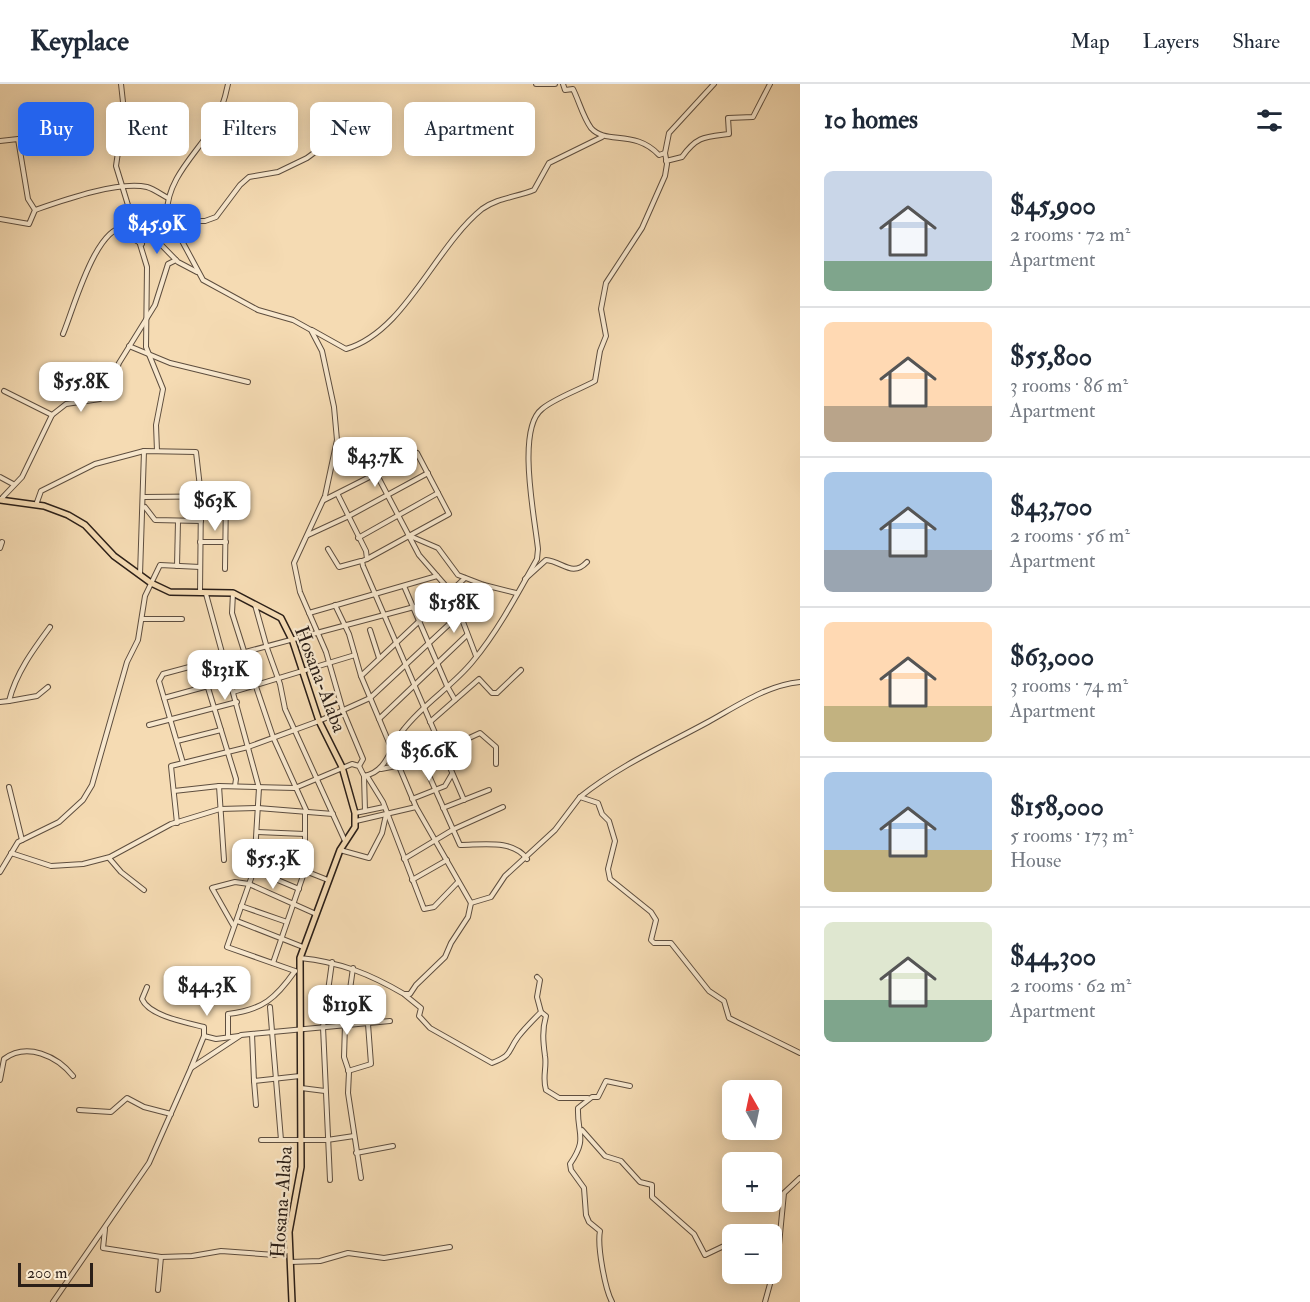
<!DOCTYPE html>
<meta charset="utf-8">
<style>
:root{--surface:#fff;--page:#f6f6f7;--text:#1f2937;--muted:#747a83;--line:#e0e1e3;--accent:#2563eb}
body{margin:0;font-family:"IM FELL Double Pica",serif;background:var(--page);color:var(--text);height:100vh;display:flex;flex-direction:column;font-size:22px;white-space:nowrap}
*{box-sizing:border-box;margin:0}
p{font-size:20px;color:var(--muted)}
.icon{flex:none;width:33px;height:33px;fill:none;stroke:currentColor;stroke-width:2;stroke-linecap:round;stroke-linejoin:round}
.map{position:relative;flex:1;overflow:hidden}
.drawer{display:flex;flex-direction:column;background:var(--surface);width:510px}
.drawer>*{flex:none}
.banner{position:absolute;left:18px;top:18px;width:570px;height:54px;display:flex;gap:12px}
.needle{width:39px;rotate:351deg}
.buttons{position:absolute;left:722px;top:996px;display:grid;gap:12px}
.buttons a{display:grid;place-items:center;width:60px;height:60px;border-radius:9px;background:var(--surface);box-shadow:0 3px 15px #0003;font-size:30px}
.scale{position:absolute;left:18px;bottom:15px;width:75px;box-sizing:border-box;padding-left:6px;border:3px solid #2b1f18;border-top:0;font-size:16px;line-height:21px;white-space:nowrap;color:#2b1f18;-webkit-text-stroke:4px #f8e8ce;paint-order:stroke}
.price{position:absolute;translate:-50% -51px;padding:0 14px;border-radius:12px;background:#fff;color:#222;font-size:20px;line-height:39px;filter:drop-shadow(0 2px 3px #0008)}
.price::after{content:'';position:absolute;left:50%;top:36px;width:18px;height:14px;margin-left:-9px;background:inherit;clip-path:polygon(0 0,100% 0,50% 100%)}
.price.on{background:var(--accent);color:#fff}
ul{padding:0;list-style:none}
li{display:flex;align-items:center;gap:18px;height:150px;padding:0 24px}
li+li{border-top:2px solid var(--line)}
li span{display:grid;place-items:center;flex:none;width:168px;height:120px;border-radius:9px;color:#555}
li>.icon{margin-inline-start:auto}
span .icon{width:72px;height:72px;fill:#fffc;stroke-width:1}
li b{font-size:26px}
h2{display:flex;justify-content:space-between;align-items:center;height:72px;padding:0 24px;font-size:26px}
.tag{padding:0 21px;border-radius:9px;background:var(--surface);box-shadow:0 3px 15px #0003;font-size:21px;line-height:54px}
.tag.on{background:var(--accent);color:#fff}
header{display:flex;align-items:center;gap:36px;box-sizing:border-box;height:84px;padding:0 30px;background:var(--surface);border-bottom:2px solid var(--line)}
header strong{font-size:28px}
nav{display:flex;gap:33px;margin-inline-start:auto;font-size:21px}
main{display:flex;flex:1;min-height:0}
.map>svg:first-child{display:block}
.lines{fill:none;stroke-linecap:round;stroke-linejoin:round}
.minor-casing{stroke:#5e4e3f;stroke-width:6}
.major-casing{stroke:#2b1f18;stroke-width:8}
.minor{stroke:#f8e8ce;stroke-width:4}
.major{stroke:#f5dbb3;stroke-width:5}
.labels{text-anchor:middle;stroke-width:4.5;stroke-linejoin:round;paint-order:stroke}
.street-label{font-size:20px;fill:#2b1f18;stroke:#f8e8ce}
</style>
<header>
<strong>Keyplace</strong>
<nav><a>Map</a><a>Layers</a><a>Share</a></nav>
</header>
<main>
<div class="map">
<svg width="800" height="1218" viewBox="0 0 800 1218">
<rect width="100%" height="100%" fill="#f5dbb3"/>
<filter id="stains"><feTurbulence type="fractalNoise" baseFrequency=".00333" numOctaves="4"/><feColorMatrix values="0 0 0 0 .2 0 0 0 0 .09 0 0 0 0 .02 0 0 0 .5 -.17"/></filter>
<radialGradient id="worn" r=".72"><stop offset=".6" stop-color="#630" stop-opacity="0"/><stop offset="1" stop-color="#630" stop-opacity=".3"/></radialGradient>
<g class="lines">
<g class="minor-casing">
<g id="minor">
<path d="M121,0L124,27L116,82L147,183L146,263L163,305L156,341L157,367"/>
<path d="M228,0C225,15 220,30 212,44C196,70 167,95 167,129L203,196L258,226L293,236L311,246L322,267L334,323L337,356L325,412L294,479L300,508L326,568L343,627L363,675L359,682"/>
<path d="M536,0H555"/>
<path d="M563,0L565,6L573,5C579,17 583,33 591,44C606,61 635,45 659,71L665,69"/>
<path d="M0,57L18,55L28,115L35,126L29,140L0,135"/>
<path d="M666,77L682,73C697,52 705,53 729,50L728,34L753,33L770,0"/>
<path d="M35,126C64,116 117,97 147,103C154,105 162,111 168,114"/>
<path d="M133,132L178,178L197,188"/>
<path d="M178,150L191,137H205L216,133L240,101L249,93L278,88L307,74L330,57L362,43L363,34"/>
<path d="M312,246L346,265C405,248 434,164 482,125C497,114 517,113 534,106L549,79L602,53"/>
<path d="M63,250C73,227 97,136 128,144L135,156L142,160"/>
<path d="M129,262L170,279L248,298"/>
<path d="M4,307L52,331"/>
<path d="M377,391L419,471L452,509L476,572"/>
<path d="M0,393L13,400"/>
<path d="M338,411L366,467L367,475L362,477L363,482L464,716"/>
<path d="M144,413L242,412"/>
<path d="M1,415L22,393L52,331L66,320L100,315L106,310L119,279L155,221L168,180L176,176"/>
<path d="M324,416L417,369L449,430L367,475"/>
<path d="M36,421L41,407L95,380L144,367"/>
<path d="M145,423L155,436L201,437"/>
<path d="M308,451L347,433L428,389"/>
<path d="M410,452L438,464L458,491L484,501L516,509"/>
<path d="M358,454L438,409"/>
<path d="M200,458H226"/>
<path d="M0,464L2,458"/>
<path d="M328,465L339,483L361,477"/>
<path d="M177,482L178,437"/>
<path d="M225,485L226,412"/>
<path d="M140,491L144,367L196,368L201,412L200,509"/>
<path d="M525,495L546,476C562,477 572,494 587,478"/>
<path d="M404,502L447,602L455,616"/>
<path d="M233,509L232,529L245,570L273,653L307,728"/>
<path d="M206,510L259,704L254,786L227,863L295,887"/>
<path d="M255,521L267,564L280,600L285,625L345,757"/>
<path d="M335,521L349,550L361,592L416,723"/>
<path d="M309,529L437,492"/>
<path d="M142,535H182"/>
<path d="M370,546L379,574"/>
<path d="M201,581L236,695L235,702"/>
<path d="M361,592L465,494"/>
<path d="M233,608L355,571"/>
<path d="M164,614L208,602"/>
<path d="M9,617L37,612L48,603"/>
<path d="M0,618L9,617C16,589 33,566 50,543"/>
<path d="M379,635L467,551"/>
<path d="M430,638L479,595L492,609H497L521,586"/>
<path d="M149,641L237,618"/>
<path d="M177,657L221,646"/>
<path d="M422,676L460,761C482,761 513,755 527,775"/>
<path d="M183,679L159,597L163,590L414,523"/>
<path d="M381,685L417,678L480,649L496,663V680"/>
<path d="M367,692L383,718L424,825L434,823L458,798"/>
<path d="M219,702L224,776"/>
<path d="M9,703L22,756"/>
<path d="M174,707L219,702L295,704L352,680L359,682L364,692C388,688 390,662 404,645C424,619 453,602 473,577C498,547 518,509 537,475L538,465C535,435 516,345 542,325C553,315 581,305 595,297L600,267L606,252L601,225L606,199L642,144L665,92L667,80L665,69L669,49L714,0"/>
<path d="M580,713C620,681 664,662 708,638C737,622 767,601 800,598"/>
<path d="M412,715L445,702L452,690"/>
<path d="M443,724L489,706"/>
<path d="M365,727L384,723"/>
<path d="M355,729L365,727L364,692"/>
<path d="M356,737L416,723L471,819L491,813L505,792L555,746L580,713L598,719L602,730L609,737L615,757L608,785L610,795L651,828L656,836L651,856L654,859H671L709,907L724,917L729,934L800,969"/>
<path d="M177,739L171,682L248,663L319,637L370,614L459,531L484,501"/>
<path d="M257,748L305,750"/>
<path d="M340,766L369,774L382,749L386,731"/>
<path d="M257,768L328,796"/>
<path d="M11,769L51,782L83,780L110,773L171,740L220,725L258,724L333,730"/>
<path d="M109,774L121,788L144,806"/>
<path d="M404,775L454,745L503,723"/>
<path d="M254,786L299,805"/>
<path d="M0,788L18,758L59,738L83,716L92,701L127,578L138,556L145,512L160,481L200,483"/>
<path d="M412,796L447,776"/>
<path d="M241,822L287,838"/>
<path d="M237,837L303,863"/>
<path d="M233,841L212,804L235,798L249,800L316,830"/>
<path d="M300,874C340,878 370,890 404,910H410L416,901L445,873L451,859L468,833L471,819"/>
<path d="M273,879L305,786V729"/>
<path d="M353,884L345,941L344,973L349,988L348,1009L361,1094"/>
<path d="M147,903L142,915C149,932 188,939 204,943V952L191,984"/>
<path d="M405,911L421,924L419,932L430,944L492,979C513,971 507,968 518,953C525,944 533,936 541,928L537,913L540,896L537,893"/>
<path d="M270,923L281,1056"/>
<path d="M541,928L546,932C542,946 543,957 545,972C547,984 542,993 546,1006L559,1014H588"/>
<path d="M252,950L254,997L300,992"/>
<path d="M204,952L216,955L239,952"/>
<path d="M228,953V930C263,926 276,914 295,887"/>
<path d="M348,987L371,980L368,940"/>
<path d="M0,996L4,975C27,958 57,972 73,992"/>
<path d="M254,997L256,1021"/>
<path d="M301,1004L325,1007"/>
<path d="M79,1026L111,1028L127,1014L144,1023L171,1030"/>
<path d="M582,1046L605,1072L621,1077L640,1098L652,1101V1113L694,1150L705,1171L726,1161L732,1160"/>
<path d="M261,1056H327L354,1052"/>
<path d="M356,1069L393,1062"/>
<path d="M330,1096L323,943L332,878"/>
<path d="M105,1145L103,1164L161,1173L192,1172L221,1167L275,1171L290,1166"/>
<path d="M290,1178L320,1177L348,1169L384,1174L450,1163"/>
<path d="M158,1206L161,1173"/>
<path d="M53,1218L149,1079L191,984L241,951L390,937"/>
<path d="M612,1218C605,1205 597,1162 600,1147L589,1138L586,1131L584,1104L571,1086L570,1080C588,1054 577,1051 578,1024L592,1013H598L606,997L630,1002"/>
<path d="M765,1218L778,1171L784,1109L800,1094"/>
</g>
</g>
<g class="major-casing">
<path id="major" d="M0,416L44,422L68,431L85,441L114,472L151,499L170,508L233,509L281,534L293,558L319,637L342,683L355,729V743L340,766L300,874L301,1083L289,1148L292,1218"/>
</g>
<use href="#minor" class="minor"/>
<use href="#major" class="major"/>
</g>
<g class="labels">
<g class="street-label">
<text transform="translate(321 595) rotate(69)" y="7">Hosana-Alaba</text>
<text transform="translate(281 1118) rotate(-86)" y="7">Hosana-Alaba</text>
</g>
</g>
<rect width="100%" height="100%" filter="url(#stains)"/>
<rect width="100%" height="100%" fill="url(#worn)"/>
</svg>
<div class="buttons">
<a><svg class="needle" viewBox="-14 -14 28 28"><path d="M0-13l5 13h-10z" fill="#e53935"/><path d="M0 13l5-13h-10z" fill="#747a83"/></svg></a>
<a>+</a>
<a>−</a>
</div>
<div class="scale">200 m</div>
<b class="price on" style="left:157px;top:171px">$45.9K</b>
<b class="price" style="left:81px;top:329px">$55.8K</b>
<b class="price" style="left:375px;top:404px">$43.7K</b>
<b class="price" style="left:215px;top:448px">$63K</b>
<b class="price" style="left:454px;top:550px">$158K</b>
<b class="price" style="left:225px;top:617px">$131K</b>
<b class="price" style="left:429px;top:698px">$36.6K</b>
<b class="price" style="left:273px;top:806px">$55.3K</b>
<b class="price" style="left:207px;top:933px">$44.3K</b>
<b class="price" style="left:347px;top:952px">$119K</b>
<div class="banner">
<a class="tag on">Buy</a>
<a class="tag">Rent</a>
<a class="tag">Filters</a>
<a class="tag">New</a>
<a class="tag">Apartment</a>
</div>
</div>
<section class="drawer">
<h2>10 homes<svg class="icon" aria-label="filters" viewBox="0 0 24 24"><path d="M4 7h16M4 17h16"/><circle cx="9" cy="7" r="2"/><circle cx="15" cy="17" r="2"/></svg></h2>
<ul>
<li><span style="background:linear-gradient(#c9d6e8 75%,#7fa58c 0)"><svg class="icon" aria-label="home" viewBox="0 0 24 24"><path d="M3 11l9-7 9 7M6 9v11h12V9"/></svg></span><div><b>$45,900</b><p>2 rooms · 72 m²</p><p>Apartment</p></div></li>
<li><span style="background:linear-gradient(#ffd9b3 70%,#b9a48a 0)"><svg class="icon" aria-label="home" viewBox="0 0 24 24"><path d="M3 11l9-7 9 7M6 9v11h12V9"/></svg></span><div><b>$55,800</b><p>3 rooms · 86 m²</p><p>Apartment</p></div></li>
<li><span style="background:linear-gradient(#a9c7e8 65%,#9aa5b1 0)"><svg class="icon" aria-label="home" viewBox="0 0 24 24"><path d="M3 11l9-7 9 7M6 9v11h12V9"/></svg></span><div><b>$43,700</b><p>2 rooms · 56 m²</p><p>Apartment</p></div></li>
<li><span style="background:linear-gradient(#ffd9b3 70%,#c2b280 0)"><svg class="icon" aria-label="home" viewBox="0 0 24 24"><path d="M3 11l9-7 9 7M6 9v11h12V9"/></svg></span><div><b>$63,000</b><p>3 rooms · 74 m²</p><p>Apartment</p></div></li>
<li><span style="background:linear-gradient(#a9c7e8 65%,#c2b280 0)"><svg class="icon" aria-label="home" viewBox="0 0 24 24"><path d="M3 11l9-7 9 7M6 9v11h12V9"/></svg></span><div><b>$158,000</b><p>5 rooms · 173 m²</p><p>House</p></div></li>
<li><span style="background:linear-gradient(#dfe7d0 65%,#7fa58c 0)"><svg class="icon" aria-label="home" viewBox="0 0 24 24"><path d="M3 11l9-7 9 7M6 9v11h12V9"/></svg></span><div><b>$44,300</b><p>2 rooms · 62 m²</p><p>Apartment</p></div></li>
</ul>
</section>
</main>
